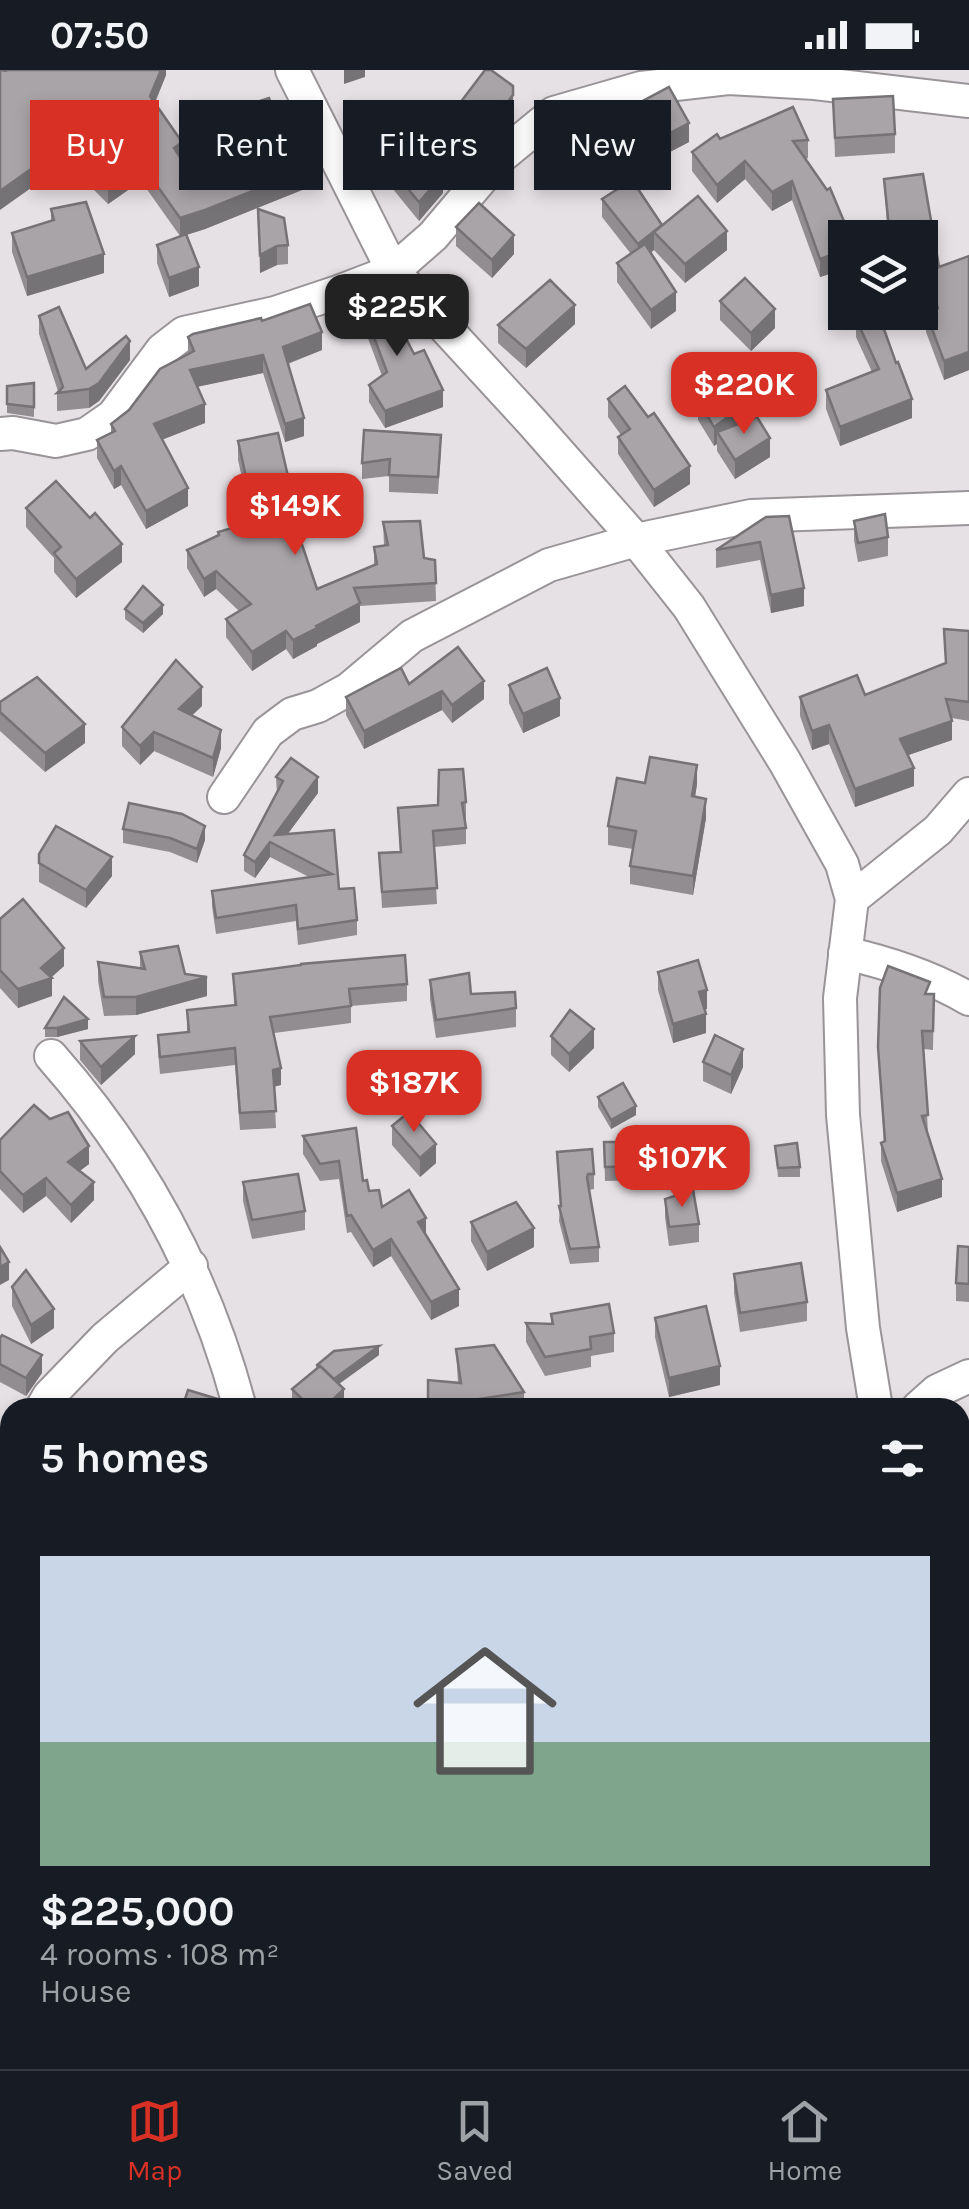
<!DOCTYPE html>
<meta charset="utf-8">
<style>
:root{--surface:#171b24;--page:#20242c;--text:#f1f3f6;--muted:#9ea1a6;--line:#363941;--accent:#d93025}
body{margin:0;font-family:Karla,sans-serif;background:var(--page);color:var(--text);height:100vh;display:flex;flex-direction:column;font-size:38px;white-space:nowrap}
*{box-sizing:border-box;margin:0}
p{font-size:32px;color:var(--muted)}
.icon{flex:none;width:55px;height:55px;fill:none;stroke:currentColor;stroke-width:2;stroke-linecap:round;stroke-linejoin:round}
.map{position:relative;flex:1;overflow:hidden}
.sheet{position:absolute;left:0px;top:1328px;width:970px;height:672px;display:flex;flex-direction:column;background:var(--surface);border-radius:30px 30px 0 0;box-shadow:0 5px 15px #0003}
.sheet>*{flex:none}
.top-card{position:absolute;left:30px;top:30px;width:910px;height:90px;display:flex;gap:20px}
.controls{position:absolute;left:828px;top:150px;display:grid;gap:20px}
.controls a{display:grid;place-items:center;width:110px;height:110px;border-radius:0px;background:var(--surface);box-shadow:0 5px 15px #0003;font-size:50px}
.price{position:absolute;translate:-50% -85px;padding:0 22px;border-radius:20px;background:var(--accent);color:#fff;font-size:32px;line-height:65px;filter:drop-shadow(0 2px 5px #0008)}
.price::after{content:'';position:absolute;left:50%;top:60px;width:30px;height:22px;margin-left:-15px;background:inherit;clip-path:polygon(0 0,100% 0,50% 100%)}
.price.on{background:#222;color:#fff}
ul{padding:0;list-style:none}
li{display:grid;align-content:center;gap:20px;height:530px;padding:0 40px}
li span{display:grid;place-items:center;height:310px;border-radius:0px;color:#555}
li>.icon{margin-inline-start:auto}
span .icon{width:180px;height:180px;fill:#fffc;stroke-width:1}
li b{font-size:42px}
h2{display:flex;justify-content:space-between;align-items:center;height:120px;padding:0 40px;font-size:42px}
.chip{padding:0 35px;border-radius:0px;background:var(--surface);box-shadow:0 5px 15px #0003;font-size:35px;line-height:90px}
.chip.on{background:var(--accent);color:#fff}
.status{display:flex;justify-content:space-between;align-items:center;height:70px;padding:0 50px;background:var(--surface);direction:ltr}
.status svg{height:28px;fill:currentColor}
.menu{display:flex;justify-content:space-around;align-items:center;height:140px;border-top:2px solid var(--line);background:var(--surface);font-size:28px;color:var(--muted)}
.menu a{display:grid;justify-items:center;gap:5px}
.menu .on{color:var(--accent)}
.map>svg:first-child{display:block}
.lines{fill:none;stroke-linecap:round;stroke-linejoin:round}
.minor-casing{stroke:#999498;stroke-width:36}
.minor{stroke:#fff;stroke-width:32}
.wall{fill:#918d90}
.shaded-wall{fill:#767376}
.building{fill:#a9a4a8;stroke:#767376;stroke-width:2.5}
</style>
<div class="status"><b>07:50</b><svg viewBox="0 0 49 12"><path d="M0 12V9h3v3zM5 12V6h3v6zM10 12V3h3v9zM15 12V0h3v12zM26 1h20v11H26zM47 4h2v5h-2z"/></svg></div>
<div class="map">
<svg width="969" height="1999" viewBox="0 0 969 1999">
<rect width="100%" height="100%" fill="#e6e1e5"/>
<g class="lines">
<g class="minor-casing">
<g id="minor">
<path d="M292,0L393,201L531,351L636,470L689,537L785,692L842,794L852,829L840,928L843,1045L863,1258L876,1338"/>
<path d="M0,364L13,363L56,371L87,364L113,346L162,280L184,263L275,243L338,222L393,201L433,166L499,88L554,43L641,18L728,8L815,13L969,31"/>
<path d="M224,727L268,662L292,644L318,636L349,619L412,566L549,495L636,470L751,446L969,438"/>
<path d="M852,829L938,760L969,724"/>
<path d="M845,883C889,893 930,906 969,929"/>
<path d="M51,986C141,1088 205,1206 240,1338"/>
<path d="M42,1338L49,1326L105,1268L191,1196"/>
<path d="M918,1338L937,1321L969,1306"/>
<path d="M0,1454L10,1405"/>
<path d="M0,1525L10,1526"/>
<path d="M960,1535L969,1554"/>
<path d="M0,1625L10,1606"/>
<path d="M0,1688L10,1694"/>
<path d="M960,1920L969,1925"/>
<path d="M239,1990V1999"/>
</g>
</g>
<use href="#minor" class="minor"/>
</g>
<g class="wall">
<path d="M166,0V5L155,33L182,91L195,110L238,104L222,61V43L286,76L307,118L205,159L186,165L199,216L169,227L157,193V175L180,166L141,111L108,134L92,118V99L106,89L84,59L51,101L31,118L6,1Z"/>
<path d="M833,29L895,64V83L835,87Z"/>
<path d="M460,33L513,44L497,63L487,72L460,52Z"/>
<path d="M605,51L689,72L624,106L605,69Z"/>
<path d="M720,69L808,70V88L806,89L845,168V199L820,207L792,130L772,141L745,109L717,133L692,101V82Z"/>
<path d="M388,95L443,123L419,151L388,113Z"/>
<path d="M884,109L939,197L969,186V300L944,310L926,262V243L932,241L920,211V168H888Z"/>
<path d="M602,129L662,155L727,180L685,213L654,180L651,182L676,241L651,259L617,212V193L631,184L602,147Z"/>
<path d="M51,139L104,203L27,226L12,182V163L51,151Z"/>
<path d="M258,139L288,175V194L277,195L260,203Z"/>
<path d="M456,157L514,184L492,208L456,176Z"/>
<path d="M359,227L414,284L443,337L385,358L369,332V315L382,306L359,244Z"/>
<path d="M720,231L775,258L751,281L720,250Z"/>
<path d="M39,246L86,299L130,290L99,331L89,338L57,341V323L58,321L39,264Z"/>
<path d="M856,249L912,348L840,376L826,339V320L872,302L856,267Z"/>
<path d="M262,251L322,280L288,294L304,366L285,372L263,303L197,317L205,353L162,369L188,436L146,459L121,415L114,419L97,388V370L111,363V354L129,340L188,284V267Z"/>
<path d="M575,254L526,298L498,273V255Z"/>
<path d="M34,313V347L7,343V316Z"/>
<path d="M608,329L648,347L690,414L654,437L618,384V367L621,365L608,347Z"/>
<path d="M698,331L747,351L770,387L735,409L717,381V374L714,376L698,350Z"/>
<path d="M238,371L296,458L317,519L374,496V477L384,475L383,452L424,488L435,490L436,531L360,536V552L317,574V576L293,589L286,579L252,601L226,567V549L239,541L216,519L204,527L187,498V480L218,466V462L252,452L238,390Z"/>
<path d="M441,381L438,424L389,422V406L362,409V393Z"/>
<path d="M26,438L122,492L76,528L54,502V488L26,457Z"/>
<path d="M766,447L804,536L771,543L760,490L716,498V480Z"/>
<path d="M854,451L888,467V486L858,492L854,470Z"/>
<path d="M125,539L163,544L143,563L125,549Z"/>
<path d="M969,561V651L952,648V670L908,685L914,716L855,737L829,674L812,680L800,646V627L865,625L945,594Z"/>
<path d="M409,614L484,629L452,653L442,640L364,679L346,645V627Z"/>
<path d="M509,615L560,646L523,663L509,633Z"/>
<path d="M0,632L85,673L45,702L0,661Z"/>
<path d="M202,636L192,645L221,678L213,707L154,681L140,695L122,676V657Z"/>
<path d="M276,707L318,723L287,764L334,760L339,819L357,850V865L298,875L296,851L216,864L212,836V821L309,807L270,787L255,808L244,801V785L277,723Z"/>
<path d="M645,713L697,714L695,727L706,748L693,825L630,814V796L633,779L608,775V756Z"/>
<path d="M466,732V774L434,777L437,834L382,838L379,783L400,782L398,738Z"/>
<path d="M123,759L205,770L197,793L170,782L123,773Z"/>
<path d="M39,784L112,806L86,838L39,812Z"/>
<path d="M0,849L64,896L52,907V926L18,938L0,918Z"/>
<path d="M140,882L185,904L207,926L136,945L104,946L98,911V892L140,898Z"/>
<path d="M658,902L707,939L704,940L706,963L673,973L658,920Z"/>
<path d="M233,904L407,914V931L351,936V953L274,963L281,1015L274,1016L276,1058L240,1060L235,995L160,1004L158,982V965L187,962V940L234,935Z"/>
<path d="M430,910L516,938V957L436,968L430,929Z"/>
<path d="M930,924H934L933,980L924,979L928,1064L942,1127L897,1142L881,1091V1073L884,1072L878,977Z"/>
<path d="M45,958L88,959L57,967H45Z"/>
<path d="M551,966L594,978L569,1002L551,985Z"/>
<path d="M80,971L135,984L101,1015L80,990Z"/>
<path d="M703,992L743,997L731,1024L703,1011Z"/>
<path d="M598,1027L636,1045L611,1059L598,1037Z"/>
<path d="M392,1056L436,1093L420,1107L392,1075Z"/>
<path d="M356,1058L363,1111L369,1121L382,1137L426,1165L459,1236L431,1250L391,1186L373,1197L351,1162L347,1163L339,1109L320,1111L303,1084V1066Z"/>
<path d="M0,1070L89,1094L79,1101L94,1130L71,1153L46,1126L23,1143L0,1119Z"/>
<path d="M604,1072L686,1095V1109L605,1111Z"/>
<path d="M775,1076L800,1097V1107H778Z"/>
<path d="M557,1082L594,1104V1119L589,1120L599,1177V1192L570,1194L559,1151L560,1136Z"/>
<path d="M243,1112L305,1141V1160L252,1169L243,1131Z"/>
<path d="M665,1129L699,1154V1172L669,1176L665,1147Z"/>
<path d="M471,1152L534,1177L487,1201L471,1171Z"/>
<path d="M969,1177V1232L956,1231V1213Z"/>
<path d="M734,1204L807,1232V1251L740,1262L734,1223Z"/>
<path d="M12,1217L54,1258L31,1274L12,1236Z"/>
<path d="M551,1244L614,1263V1282L591,1286V1297L545,1306L526,1272V1253L551,1254Z"/>
<path d="M655,1248L720,1315L669,1327L655,1267Z"/>
<path d="M0,1268L42,1303L26,1326L0,1312Z"/>
<path d="M456,1279L524,1322V1338H428L458,1313Z"/>
<path d="M379,1285L339,1314L344,1338L292,1337V1319L317,1299V1295Z"/>
<path d="M969,1678V1762L960,1727V1679Z"/>
<path d="M10,1704V1809L0,1810V1705Z"/>
<path d="M10,1858V1939L0,1910V1859Z"/>
<path d="M0,1945L22,1990L21,1999H0Z"/>
<path d="M101,1990H140V1999H128L126,1996V1999H101Z"/>
</g>
<g class="shaded-wall">
<path d="M161,0H166V5L150,44V26Z"/>
<path d="M344,0H365V7L344,14Z"/>
<path d="M513,25V44L497,63L487,72V53Z"/>
<path d="M84,40V59L51,101L31,118L0,140V121Z"/>
<path d="M689,53V72L624,106V87Z"/>
<path d="M182,72V90L174,78Z"/>
<path d="M745,91V109L717,133V115Z"/>
<path d="M141,93V111L108,134V116Z"/>
<path d="M307,99V118L205,159L180,167V148Z"/>
<path d="M443,105V123L419,151V132Z"/>
<path d="M792,111V130L772,141V122Z"/>
<path d="M727,161V180L685,213V194Z"/>
<path d="M654,162V180L638,193V174Z"/>
<path d="M514,165V184L492,208V190Z"/>
<path d="M277,176V195L260,203V185Z"/>
<path d="M845,180V199L820,207V189Z"/>
<path d="M104,184V203L27,226V207Z"/>
<path d="M199,197V216L169,227V208Z"/>
<path d="M676,222V241L651,259V240Z"/>
<path d="M575,235V254L526,298V279Z"/>
<path d="M775,239V258L751,281V263Z"/>
<path d="M322,262V280L283,295V277Z"/>
<path d="M130,271V290L99,331L89,338V319Z"/>
<path d="M969,282V300L944,310V291Z"/>
<path d="M263,285V303L190,318V300Z"/>
<path d="M443,320V337L385,358V341Z"/>
<path d="M912,329V348L840,376V357Z"/>
<path d="M747,333V351L717,362V374L714,376V357Z"/>
<path d="M205,334V353L154,373V354Z"/>
<path d="M304,348V366L285,372V354Z"/>
<path d="M770,368V387L735,409V390Z"/>
<path d="M121,396V415L114,419V401Z"/>
<path d="M690,396V414L654,437V420Z"/>
<path d="M188,418V436L146,459V441Z"/>
<path d="M122,474V492L76,528V509Z"/>
<path d="M216,501V519L204,527V509Z"/>
<path d="M804,518V536L771,543V525Z"/>
<path d="M360,533V552L317,574V576L293,589V570L316,556Z"/>
<path d="M163,535V544L143,563V553Z"/>
<path d="M286,561V579L252,601V582Z"/>
<path d="M484,611V629L452,653V635Z"/>
<path d="M202,617V636L179,658V639Z"/>
<path d="M442,621V640L364,679V661Z"/>
<path d="M560,628V646L523,663V644Z"/>
<path d="M952,651V670L900,688V669Z"/>
<path d="M85,654V673L45,702V683Z"/>
<path d="M829,655V674L812,680V661Z"/>
<path d="M221,660V678L213,707V688Z"/>
<path d="M154,662V681L140,695V676Z"/>
<path d="M697,695V714L692,745V726Z"/>
<path d="M914,698V716L855,737V719Z"/>
<path d="M318,707V723L279,776L275,765Z"/>
<path d="M706,729V748L693,825V806Z"/>
<path d="M205,756V770L197,793V779Z"/>
<path d="M270,772V787L255,808V792Z"/>
<path d="M112,787V806L86,838V820Z"/>
<path d="M64,878V896L50,908H52V926L18,938V919Z"/>
<path d="M207,907V926L136,945V927Z"/>
<path d="M707,920V939L699,941V922Z"/>
<path d="M706,944V963L673,973V954Z"/>
<path d="M88,949V959L57,967V958Z"/>
<path d="M594,959V978L569,1002V984Z"/>
<path d="M135,966V984L101,1015V997Z"/>
<path d="M743,979V997L731,1024V1005Z"/>
<path d="M281,998V1015L273,1017V1000Z"/>
<path d="M636,1036V1045L611,1059V1050Z"/>
<path d="M436,1074V1093L420,1107V1088Z"/>
<path d="M89,1076V1094L68,1110V1092Z"/>
<path d="M46,1108V1126L23,1143V1125Z"/>
<path d="M942,1109V1127L897,1142V1123Z"/>
<path d="M94,1112V1130L71,1153V1135Z"/>
<path d="M426,1148V1165L418,1152Z"/>
<path d="M534,1158V1177L487,1201V1182Z"/>
<path d="M391,1169V1186L373,1197V1180Z"/>
<path d="M9,1192V1210L0,1215V1197Z"/>
<path d="M459,1219V1236L431,1250V1232Z"/>
<path d="M54,1239V1258L31,1274V1255Z"/>
<path d="M379,1276V1285L329,1321V1312Z"/>
<path d="M42,1285V1303L26,1326V1308Z"/>
<path d="M720,1296V1315L669,1327V1308Z"/>
<path d="M344,1319V1338H324Z"/>
<path d="M969,1398V1417L960,1421V1402Z"/>
</g>
<g class="building">
<path d="M0,0L6,1L7,0H161L150,26L182,72L174,78L195,110L245,103L222,43L269,28L286,76L298,70L307,99L205,140L180,148L141,93L108,116L92,99L114,82L84,40L51,82L31,99L0,121Z"/>
<path d="M485,0H491L513,16V25L497,45L487,53L460,33Z"/>
<path d="M669,17L689,53L624,87L605,51Z"/>
<path d="M893,26L895,64L835,68L833,29Z"/>
<path d="M793,37L808,70L793,71L827,120L830,118L851,168H845V180L820,189L792,111L772,122L745,91L717,115L692,82L717,64L720,69Z"/>
<path d="M416,72L443,105L419,132L388,95Z"/>
<path d="M923,104L939,197L969,186V282L944,291L926,243L938,238L920,192V168H890L884,109Z"/>
<path d="M632,110L662,155L638,174L602,129Z"/>
<path d="M698,126L727,161L685,194L654,162Z"/>
<path d="M86,132L104,184L27,207L12,163L54,150L51,139Z"/>
<path d="M479,133L514,165L492,190L456,157Z"/>
<path d="M258,139L284,148L288,175L277,176L260,185Z"/>
<path d="M186,164L199,197L169,208L157,175Z"/>
<path d="M645,174L676,222L651,240L617,193Z"/>
<path d="M745,208L775,239L751,263L720,231Z"/>
<path d="M550,210L575,235L526,279L498,255Z"/>
<path d="M382,222L414,284L424,280L443,320L385,341L369,315L387,302L359,227Z"/>
<path d="M310,234L322,262L283,277L304,348L285,354L263,285L190,300L205,334L154,354L188,418L146,441L121,396L114,401L97,370L115,361L111,354L129,340L160,299L194,281L188,267L193,264L261,248L262,251Z"/>
<path d="M59,237L86,299L126,266L130,271L99,313L89,319L57,323L63,317L39,246Z"/>
<path d="M869,242H878L896,293L898,292L912,329L840,357L826,320L879,299L856,249Z"/>
<path d="M732,309L747,333L714,357L698,331Z"/>
<path d="M34,313V337L7,334V316Z"/>
<path d="M625,316L648,347L654,343L690,396L654,420L618,367L630,359L608,329Z"/>
<path d="M757,347L770,368L735,390L717,362Z"/>
<path d="M364,360L441,365L438,407L389,405L390,389L362,393Z"/>
<path d="M278,363L296,441L291,442L317,519L377,494L374,477L388,475L383,452L420,451L424,488L435,490L436,513L354,518L360,533L316,556L317,558L293,570L286,561L252,582L226,549L251,534L216,501L204,509L187,480L219,465L218,462L256,451L238,371Z"/>
<path d="M56,411L90,448L95,443L122,474L76,509L54,483L61,477L26,438Z"/>
<path d="M885,444L888,467L858,473L854,451Z"/>
<path d="M789,446L804,518L771,525L760,472L716,480L766,447Z"/>
<path d="M143,516L163,535L143,553L125,539Z"/>
<path d="M944,559L969,561V632L946,629L952,651L900,669L914,698L855,719L829,655L812,661L800,627L857,605L865,625L946,593Z"/>
<path d="M458,577L484,611L452,635L442,621L364,661L346,627L401,598L409,614Z"/>
<path d="M176,590L202,617L179,639L221,660L213,688L154,662L140,676L122,657Z"/>
<path d="M547,598L560,628L523,644L509,615Z"/>
<path d="M37,607L85,654L45,683L0,642V632Z"/>
<path d="M650,687L697,695L692,726L706,729L693,806L630,796L636,761L608,756L617,708L645,713Z"/>
<path d="M291,688L318,707L275,765L334,760L339,819L354,818L357,850L298,859L296,835L216,848L212,821L332,804L270,772L255,792L244,785L283,711L276,707Z"/>
<path d="M463,699L466,732L462,733L466,758L433,761L437,818L382,822L379,783L401,782L398,738L438,735L439,700Z"/>
<path d="M129,733L182,744L205,756L197,779L170,768L123,759Z"/>
<path d="M56,756L112,787L86,820L39,793V784Z"/>
<path d="M23,829L64,878L41,898L52,908L18,919L0,900V849Z"/>
<path d="M178,876L185,904L207,907L136,927H104L98,892L145,899L140,882Z"/>
<path d="M405,885L407,914L349,919L351,936L270,947L281,998L273,1000L276,1041L240,1043L235,978L160,987L158,965L189,962L187,940L236,935L233,904L301,895V894Z"/>
<path d="M698,890L707,920L699,922L706,944L673,954L658,902Z"/>
<path d="M888,896L930,912L925,924H934L933,961H922L928,1045L922,1046L942,1109L897,1123L881,1073L885,1071L878,977L880,918Z"/>
<path d="M469,903L471,924L515,922L516,938L436,950L430,910Z"/>
<path d="M64,927L88,949L57,958H45Z"/>
<path d="M570,940L594,959L569,984L551,966Z"/>
<path d="M715,965L743,979L731,1005L703,992Z"/>
<path d="M135,966L101,997L80,971Z"/>
<path d="M623,1013L636,1036L611,1050L598,1027Z"/>
<path d="M34,1035L50,1049L68,1042L89,1076L68,1092L94,1112L71,1135L46,1108L23,1125L0,1101V1070Z"/>
<path d="M409,1042L436,1074L420,1088L392,1056Z"/>
<path d="M356,1058L363,1111L367,1110L369,1121L379,1120L382,1137L409,1120L426,1148L418,1152L459,1219L431,1232L391,1169L373,1180L351,1145L347,1146L339,1091L320,1094L303,1066Z"/>
<path d="M684,1065L686,1095L605,1097L604,1072H626L625,1070Z"/>
<path d="M797,1073L800,1097L778,1098L775,1076Z"/>
<path d="M592,1079L594,1104H588L587,1108L599,1177L570,1179L559,1136H561L557,1082Z"/>
<path d="M298,1104L305,1141L252,1150L243,1112Z"/>
<path d="M693,1120L699,1154L669,1157L665,1129Z"/>
<path d="M516,1132L534,1158L487,1182L471,1152Z"/>
<path d="M958,1176L969,1177V1214L956,1213Z"/>
<path d="M0,1177L9,1192L0,1197Z"/>
<path d="M801,1193L807,1232L740,1243L734,1204Z"/>
<path d="M26,1200L54,1239L31,1255L12,1217Z"/>
<path d="M609,1234L614,1263L590,1267L591,1279L545,1287L526,1253L553,1254L551,1244Z"/>
<path d="M706,1236L720,1296L669,1308L655,1248Z"/>
<path d="M2,1265L42,1285L26,1308L0,1294V1268Z"/>
<path d="M494,1275L524,1322L459,1332L458,1338H428V1310L461,1313L456,1279Z"/>
<path d="M379,1276L334,1309L320,1296L318,1297L317,1295L334,1281Z"/>
<path d="M320,1296L344,1319L324,1338H311L292,1319Z"/>
<path d="M188,1320L224,1331L233,1338H182Z"/>
<path d="M833,1332L835,1338H808Z"/>
<path d="M966,1355L969,1361V1398L960,1402V1358Z"/>
<path d="M969,1678V1747L960,1712V1679Z"/>
<path d="M10,1704V1790L0,1791V1705Z"/>
<path d="M10,1858V1920L0,1892V1859Z"/>
<path d="M0,1945H10V1990H20V1992L0,1991Z"/>
<path d="M106,1990H124L123,1995Z"/>
<path d="M131,1990H139L138,1999H135Z"/>
</g>
</svg>
<div class="controls">
<a><svg class="icon" aria-label="layers" viewBox="0 0 24 24"><path d="M12 4l9 5-9 5-9-5zM3 14l9 5 9-5"/></svg></a>
</div>
<b class="price on" style="left:397px;top:289px">$225K</b>
<b class="price" style="left:744px;top:367px">$220K</b>
<b class="price" style="left:295px;top:488px">$149K</b>
<b class="price" style="left:414px;top:1065px">$187K</b>
<b class="price" style="left:682px;top:1140px">$107K</b>
<div class="top-card">
<a class="chip on">Buy</a>
<a class="chip">Rent</a>
<a class="chip">Filters</a>
<a class="chip">New</a>
</div>
<section class="sheet">
<h2>5 homes<svg class="icon" aria-label="filters" viewBox="0 0 24 24"><path d="M4 7h16M4 17h16"/><circle cx="9" cy="7" r="2"/><circle cx="15" cy="17" r="2"/></svg></h2>
<ul>
<li><span style="background:linear-gradient(#c9d6e8 60%,#7fa58c 0)"><svg class="icon" aria-label="home" viewBox="0 0 24 24"><path d="M3 11l9-7 9 7M6 9v11h12V9"/></svg></span><div><b>$225,000</b><p>4 rooms · 108 m²</p><p>House</p></div></li>
</ul>
</section>
</div>
<nav class="menu">
<a class="on"><svg class="icon" aria-label="map" viewBox="0 0 24 24"><path d="M3 6l6-2 6 2 6-2v14l-6 2-6-2-6 2zM9 4v14M15 6v14"/></svg>Map</a>
<a><svg class="icon" aria-label="saved" viewBox="0 0 24 24"><path d="M7 4h10v16l-5-4-5 4z"/></svg>Saved</a>
<a><svg class="icon" aria-label="home" viewBox="0 0 24 24"><path d="M3 11l9-7 9 7M6 9v11h12V9"/></svg>Home</a>
</nav>
